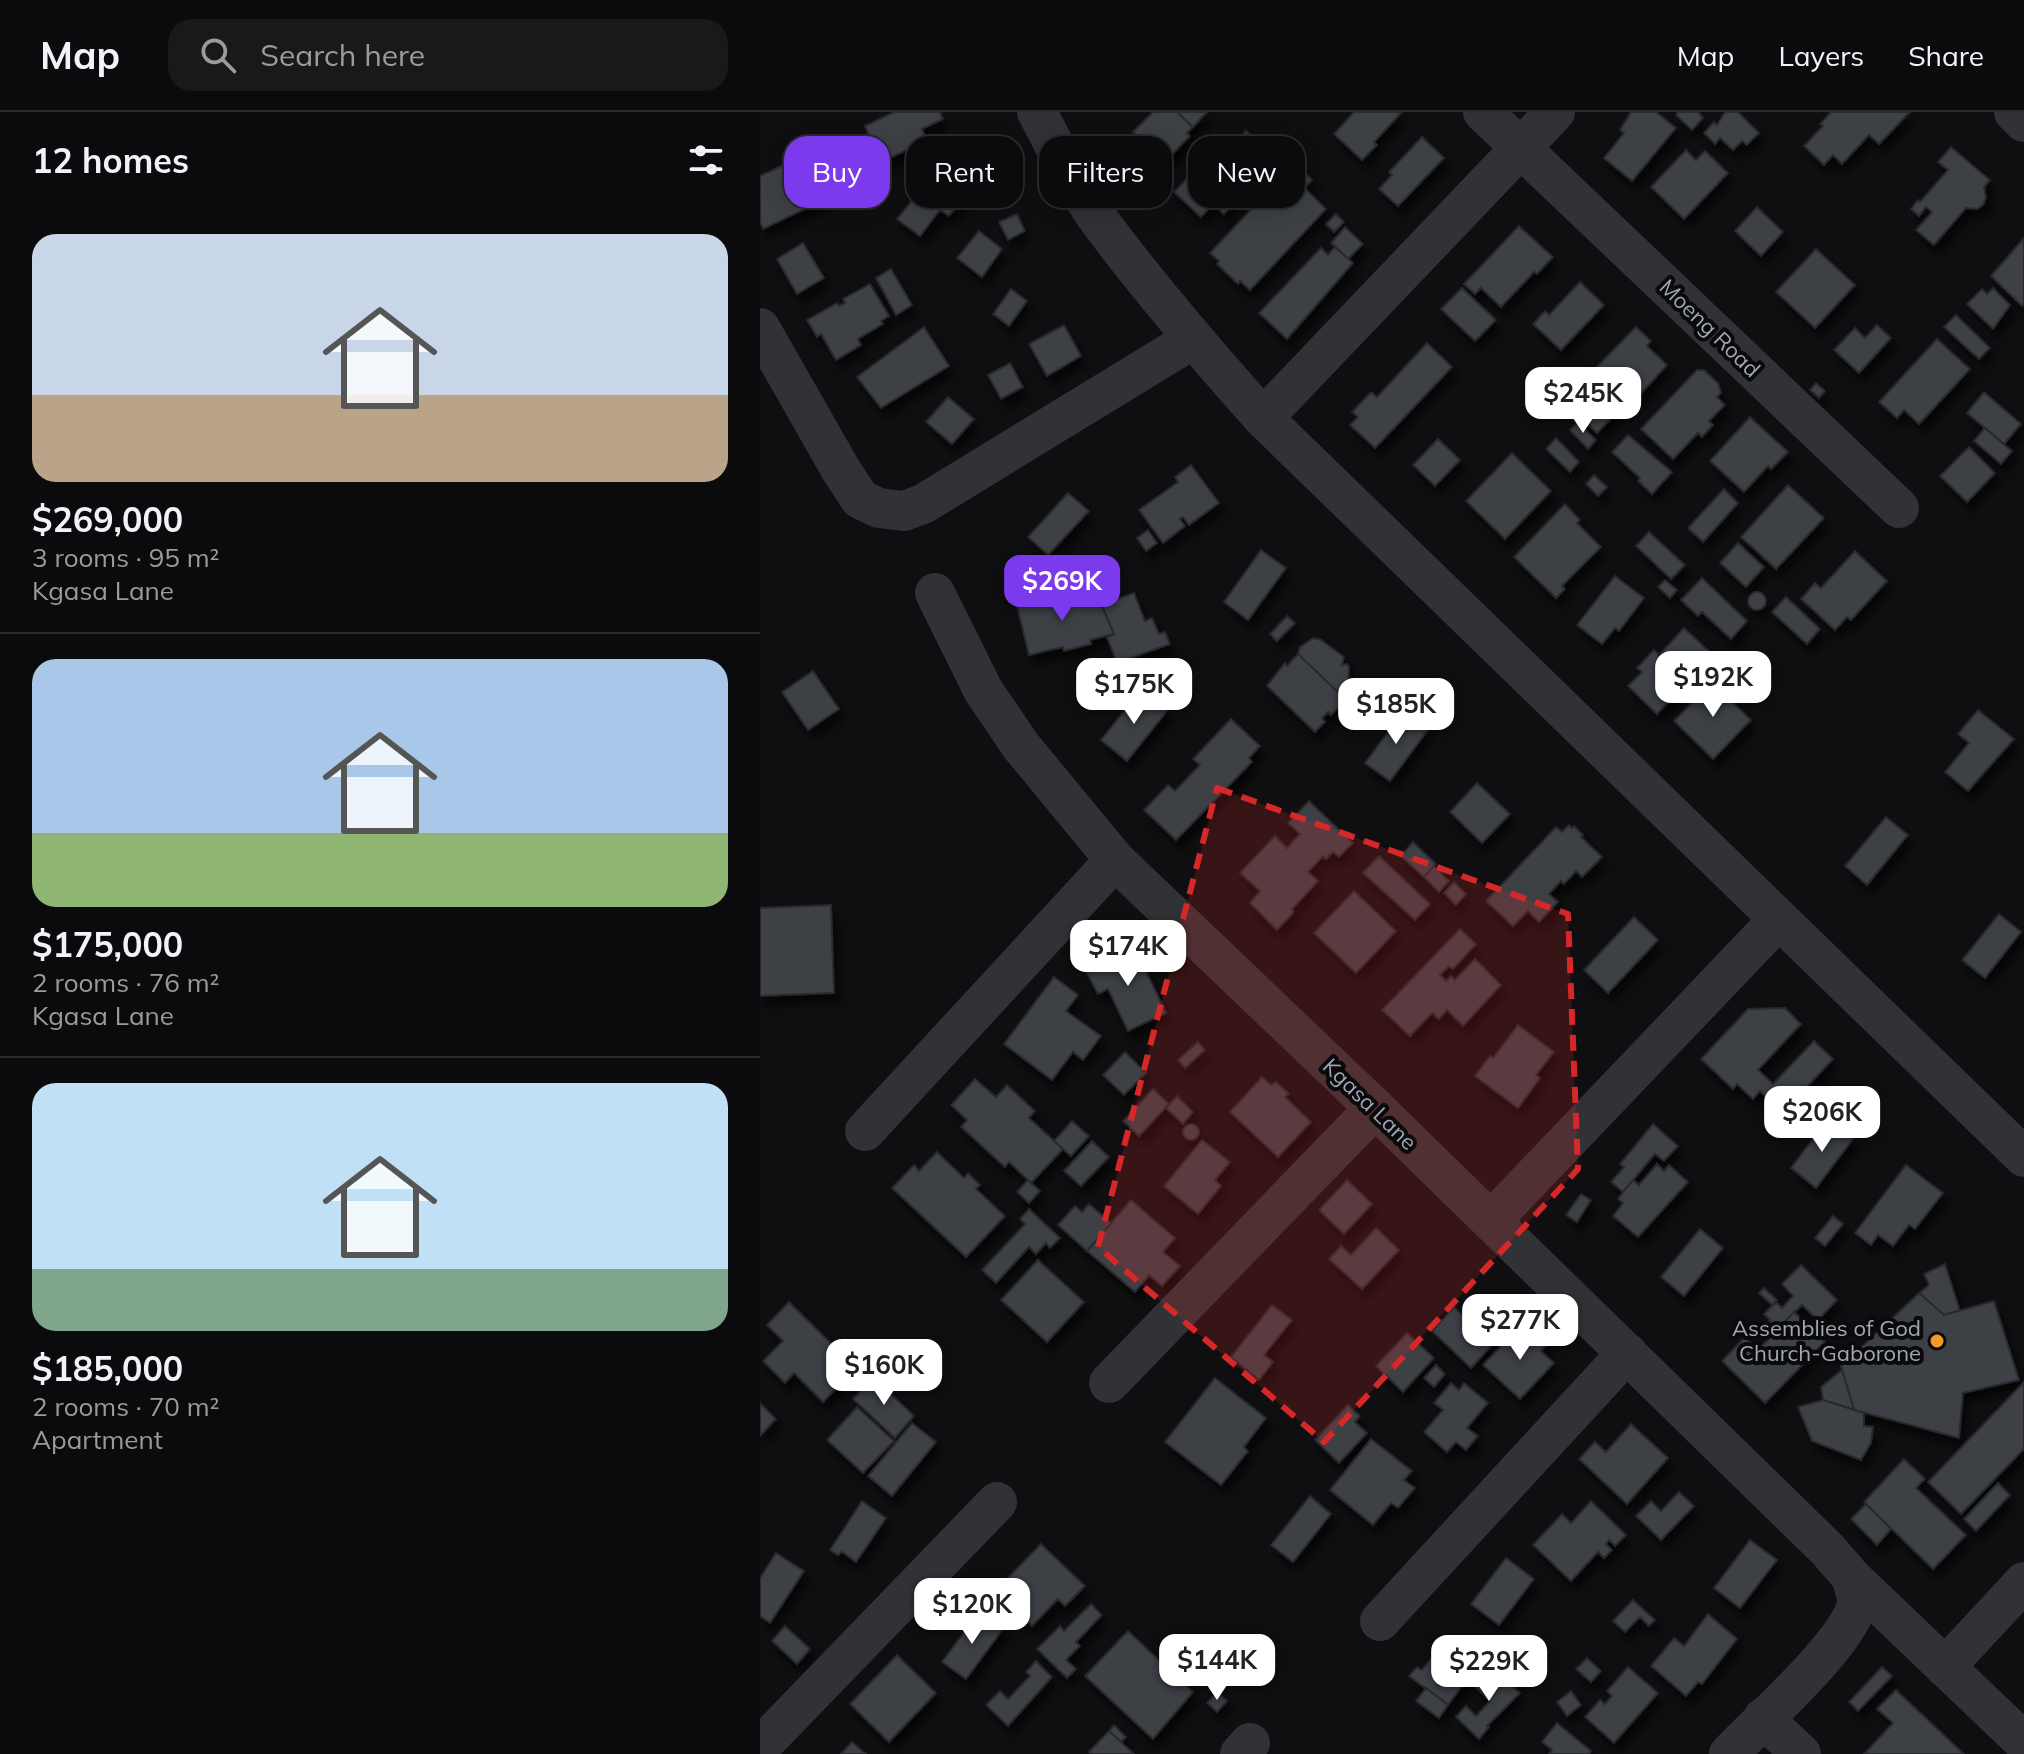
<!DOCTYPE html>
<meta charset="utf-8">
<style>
:root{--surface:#0b0b0d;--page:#19191b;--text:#f1f3f6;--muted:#9a9b9d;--line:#2b2b2e;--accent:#7c3aed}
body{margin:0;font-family:Mulish,sans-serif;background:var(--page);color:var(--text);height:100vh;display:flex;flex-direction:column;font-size:30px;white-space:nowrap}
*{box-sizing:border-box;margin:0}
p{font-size:26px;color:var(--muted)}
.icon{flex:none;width:44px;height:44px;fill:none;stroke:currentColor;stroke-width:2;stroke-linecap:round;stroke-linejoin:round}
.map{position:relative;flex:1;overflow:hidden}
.side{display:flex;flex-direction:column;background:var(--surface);width:760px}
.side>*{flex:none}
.banner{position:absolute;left:24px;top:24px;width:760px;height:72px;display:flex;gap:16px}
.price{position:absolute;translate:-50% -68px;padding:0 18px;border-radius:16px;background:#fff;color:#222;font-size:26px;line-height:52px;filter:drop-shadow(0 2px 4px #0008)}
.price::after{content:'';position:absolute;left:50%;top:48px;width:24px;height:18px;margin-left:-12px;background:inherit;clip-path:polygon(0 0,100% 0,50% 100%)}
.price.selected{background:var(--accent);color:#fff}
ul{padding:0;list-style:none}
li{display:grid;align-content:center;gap:16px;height:424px;padding:0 32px}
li+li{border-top:2px solid var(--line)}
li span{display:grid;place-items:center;height:248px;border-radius:24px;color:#555}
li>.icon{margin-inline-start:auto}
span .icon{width:144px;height:144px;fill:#fffc;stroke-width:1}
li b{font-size:34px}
h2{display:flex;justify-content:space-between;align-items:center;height:96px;padding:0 32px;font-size:34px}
.chip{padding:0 28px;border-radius:24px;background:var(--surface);box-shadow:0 4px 20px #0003,0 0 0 2px var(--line);font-size:28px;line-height:72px}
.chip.selected{background:var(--accent);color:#fff}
header{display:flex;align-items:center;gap:48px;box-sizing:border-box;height:112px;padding:0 40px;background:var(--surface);border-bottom:2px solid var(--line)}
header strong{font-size:38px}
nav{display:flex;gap:44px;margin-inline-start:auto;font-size:28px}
.search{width:560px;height:72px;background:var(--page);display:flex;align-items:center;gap:20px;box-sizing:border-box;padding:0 28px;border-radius:24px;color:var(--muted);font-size:30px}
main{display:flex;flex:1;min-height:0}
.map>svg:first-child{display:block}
.building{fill:#3e3f44;stroke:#29292d;stroke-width:2;filter:url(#shadow)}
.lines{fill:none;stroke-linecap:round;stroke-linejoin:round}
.minor{stroke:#303236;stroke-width:40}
.marked{fill:#d62828;fill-opacity:0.2;stroke:#d62828;stroke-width:6;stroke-dasharray:16 10;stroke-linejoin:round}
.poi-dot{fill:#f59b23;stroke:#0a0a0c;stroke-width:3}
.labels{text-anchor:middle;stroke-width:8;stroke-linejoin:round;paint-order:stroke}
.street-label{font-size:22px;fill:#a0a7b2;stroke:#0a0a0c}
.poi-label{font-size:22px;fill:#a0a7b2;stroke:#0a0a0c;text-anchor:end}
</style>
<header>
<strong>Map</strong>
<div class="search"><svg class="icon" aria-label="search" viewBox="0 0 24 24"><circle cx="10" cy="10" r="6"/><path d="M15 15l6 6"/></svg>Search here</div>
<nav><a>Map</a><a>Layers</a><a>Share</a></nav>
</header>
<main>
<section class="side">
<h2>12 homes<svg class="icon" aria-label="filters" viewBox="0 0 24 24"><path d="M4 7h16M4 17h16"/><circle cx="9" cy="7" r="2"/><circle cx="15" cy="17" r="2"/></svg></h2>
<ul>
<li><span style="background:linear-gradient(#c9d6e8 65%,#b9a48a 0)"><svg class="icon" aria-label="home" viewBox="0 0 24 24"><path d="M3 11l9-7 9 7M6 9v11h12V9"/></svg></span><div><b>$269,000</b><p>3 rooms · 95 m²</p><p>Kgasa Lane</p></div></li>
<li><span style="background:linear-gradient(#a9c7e8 70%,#8fb573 0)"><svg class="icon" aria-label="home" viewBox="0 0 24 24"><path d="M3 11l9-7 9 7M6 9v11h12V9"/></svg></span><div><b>$175,000</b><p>2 rooms · 76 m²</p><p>Kgasa Lane</p></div></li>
<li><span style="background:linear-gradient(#bfe0f5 75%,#7fa58c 0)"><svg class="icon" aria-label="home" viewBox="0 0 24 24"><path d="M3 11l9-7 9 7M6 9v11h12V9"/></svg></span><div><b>$185,000</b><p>2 rooms · 70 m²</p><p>Apartment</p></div></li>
</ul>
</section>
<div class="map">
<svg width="1264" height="1642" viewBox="0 0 1264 1642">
<defs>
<filter id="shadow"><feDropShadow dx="5" dy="9" stdDeviation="4" flood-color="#0009"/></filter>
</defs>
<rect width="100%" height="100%" fill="#0f0f11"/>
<g class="building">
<path d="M134,0H180L183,7L162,17L167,29L121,50L105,14Z"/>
<path d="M393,0H417L433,15L427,21L430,24L405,50L373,20Z"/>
<path d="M417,0H447L433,15Z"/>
<path d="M594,0H642L614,30L617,33L602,48L574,22Z"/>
<path d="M871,0H896L916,16L872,69L844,46L864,21L860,18Z"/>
<path d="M918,0H938L943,6L932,18L916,3Z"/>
<path d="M965,0H978L999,21L987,33L982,29L973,38L960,26L955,32L944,21L954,10L957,13Z"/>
<path d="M1071,0H1150L1119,32L1109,23L1082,52L1073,43L1064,53L1044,34L1063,14L1060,12Z"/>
<path d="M486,19L510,41L472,81L478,86L464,102L435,74Z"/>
<path d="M662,25L684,46L638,94L619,77L632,63L629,60Z"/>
<path d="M58,31L72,59L58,65L45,37Z"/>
<path d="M1191,35L1230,68L1224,75L1226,86L1223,93L1217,97L1206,96L1174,133L1156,118L1172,100L1166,95L1159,104L1151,97L1158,88L1160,90L1188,58L1178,50Z"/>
<path d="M926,38L936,48L945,39L968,61L924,107L891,75Z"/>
<path d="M47,42L68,86L3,117L0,110V64Z"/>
<path d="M186,48L216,71L189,104L180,98L160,124L137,107Z"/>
<path d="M534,51L552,68L544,76L527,59Z"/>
<path d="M527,59L566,97L490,178L480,169L478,172L457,152L459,149L450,141Z"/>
<path d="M433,60L442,67L435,74L453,92L441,105L414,80Z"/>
<path d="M997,95L1023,120L1001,144L975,119Z"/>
<path d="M257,102L265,119L248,128L239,110Z"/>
<path d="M576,102L584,110L574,120L566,112Z"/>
<path d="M759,114L793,145L777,162L774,160L741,195L721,176L715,182L704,172Z"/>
<path d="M585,115L603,132L588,147L571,131Z"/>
<path d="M219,119L242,137L222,165L197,146Z"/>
<path d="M1264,126V191L1262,194L1231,164Z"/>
<path d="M43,131L64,166L37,182L17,147Z"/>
<path d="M575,135L593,151L527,227L499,201L561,136L568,143Z"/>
<path d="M1056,137L1095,173L1055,216L1016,180Z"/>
<path d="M131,157L152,193L136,203L116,166Z"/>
<path d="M820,170L844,193L801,238L773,212L785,199L789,203Z"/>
<path d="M110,172L129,204L121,209L123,212L98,227L101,233L76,248L61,222L57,225L47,208L77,191L79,194L85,191L83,187Z"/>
<path d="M702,176L736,208L715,229L681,197Z"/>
<path d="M1233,176L1250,193L1233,217L1207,192L1222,177L1227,182Z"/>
<path d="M251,177L267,189L249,214L233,202Z"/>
<path d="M1196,203L1230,236L1219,247L1184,215Z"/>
<path d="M304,213L321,244L287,264L269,232Z"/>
<path d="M1117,213L1131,226L1099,261L1074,238L1095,216L1105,226Z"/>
<path d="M164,215L189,254L121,296L97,265Z"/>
<path d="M876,215L891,229L887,234L907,253L876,287L873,284L837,321L796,281L819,256L828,264Z"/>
<path d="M1177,227L1210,257L1159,312L1144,298L1137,306L1119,290Z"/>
<path d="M667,231L692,255L615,336L590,313L598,305L592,300L611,280L617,285Z"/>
<path d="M250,251L263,275L241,287L228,263Z"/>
<path d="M937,258H944L958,271L961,281L957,285L965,293L949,309L953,313L942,325L938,321L913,347L881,317Z"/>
<path d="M1056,271L1065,279L1059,286L1050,278Z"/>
<path d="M1224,280L1261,312L1244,332L1207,301Z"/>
<path d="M188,285L214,307L192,332L166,310Z"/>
<path d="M990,305L1028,340L1011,357L1008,354L984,380L950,349Z"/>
<path d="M818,310L836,328L828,337L810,318Z"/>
<path d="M1225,316L1252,339L1241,352L1214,329Z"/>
<path d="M868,323L912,360L892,382L878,369L880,366L852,340Z"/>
<path d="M796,326L819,350L810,360L786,337Z"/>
<path d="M678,327L700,348L675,374L653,353Z"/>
<path d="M1209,335L1235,361L1207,390L1180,364Z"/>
<path d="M752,341L791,379L745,427L706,389Z"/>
<path d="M431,353L459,391L429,413L423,405L420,407L425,414L403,431L379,398L418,370L415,365Z"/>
<path d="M834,363L847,375L838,384L826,372Z"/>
<path d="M1028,373L1064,406L1016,457L981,425Z"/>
<path d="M964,377L978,391L943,430L928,416Z"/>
<path d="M308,381L329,399L288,443L268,425Z"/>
<path d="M805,392L820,408L817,411L841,435L802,474L805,477L796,486L754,445Z"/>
<path d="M388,418L397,431L386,439L377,426Z"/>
<path d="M889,420L925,453L911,467L876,434Z"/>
<path d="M978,431L1004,455L986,475L960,451Z"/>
<path d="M501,438L526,456L488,508L464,490Z"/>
<path d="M1095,439L1127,469L1091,508L1087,505L1075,518L1041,487L1055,471L1061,476Z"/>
<path d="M855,464L884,486L859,519L855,516L842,532L817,513Z"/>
<path d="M942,466L987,509L971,527L942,500L938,504L921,488Z"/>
<path d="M905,468L917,478L910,486L898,475Z"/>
<path d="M353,477L357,487L374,481L385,509L392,506L399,522L405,520L410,532L357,551L347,525L354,522L337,483Z"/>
<circle cx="997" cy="489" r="9"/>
<path d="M292,481L295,491L337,483L354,522L330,528L331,532L304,539L303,535L269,543L256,490Z"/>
<path d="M1026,485L1060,517L1047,532L1012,500Z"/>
<path d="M527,504L535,511L517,529L510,522Z"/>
<path d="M924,516L953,543L897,602L868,574L882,560L877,556L894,538L899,543Z"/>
<path d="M553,526L561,528L584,545L582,553L587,552L589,555L588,574L585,576L576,579L538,542L540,535Z"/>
<path d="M538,542L586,588L571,603L568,600L562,606L565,610L555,620L507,574L525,551L527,554Z"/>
<path d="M396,551L400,559L414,551L425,569L406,581L403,576L394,582L380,561Z"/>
<path d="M53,559L79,597L48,618L22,580Z"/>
<path d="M367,559L375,568L356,583L348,574Z"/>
<path d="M956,566L970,579L966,584L991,608L953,647L914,609Z"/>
<path d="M381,578L407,599L367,649L341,628Z"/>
<path d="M1218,598L1254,627L1208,679L1185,660L1209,631L1198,622Z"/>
<path d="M643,600L668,618L630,669L605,651Z"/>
<path d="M471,607L500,634L489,646L492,650L416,728L384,698L408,673L415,679L440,653L433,647Z"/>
<path d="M717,671L750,702L722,731L690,700Z"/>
<path d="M549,689L593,731L579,745L573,740L566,747L563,744L548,760L558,769L532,797L534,800L517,818L490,791L500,779L480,761L515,724L527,736L540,722L528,711Z"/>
<path d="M1126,705L1148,723L1107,773L1085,754Z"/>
<path d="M809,713L812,716L814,714L823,723L821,725L842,745L822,765L816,759L804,772L801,769L789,782L798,790L779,810L768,799L753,814L726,789L796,715L802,720Z"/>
<path d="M653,730L676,752L664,765L641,744Z"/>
<path d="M619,744L670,792L655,808L603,761Z"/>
<path d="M674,754L689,769L679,780L664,765Z"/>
<path d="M694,770L706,782L696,793L684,781Z"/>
<path d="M594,779L636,819L596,861L554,821Z"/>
<path d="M71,793L74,881L0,884V796Z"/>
<path d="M1239,802L1261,820L1225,866L1202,848Z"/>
<path d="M874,805L898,828L848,881L824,858Z"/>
<path d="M700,817L716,832L693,857L689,854L680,863L686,869L691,864L695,868L715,847L741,873L703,914L687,898L679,907L672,901L650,924L622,898Z"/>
<path d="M374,834L406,901L368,919L348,877L338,882L325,858Z"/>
<path d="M294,865L318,883L306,899L341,924L323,948L313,940L292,968L244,932Z"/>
<path d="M1025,896L1041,912L998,958L1013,972L1054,929L1073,947L1031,992L1018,980L1010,989L1000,979L993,987L977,972L973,977L941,947L988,897Z"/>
<path d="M758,913L794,940L776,963L780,966L758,996L715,964L730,944L733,946Z"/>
<path d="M438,930L445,938L425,956L418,948Z"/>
<path d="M365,940L386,961L364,983L343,963Z"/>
<path d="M502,965L511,973L516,970L529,982L525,985L551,1010L518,1045L470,1000Z"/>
<path d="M215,967L236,985L247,973L275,999L269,1006L303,1037L271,1071L249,1050L245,1055L201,1015L207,1008L191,993Z"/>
<path d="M393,977L409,992L379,1024L363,1009Z"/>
<path d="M417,984L433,1000L423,1012L406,996Z"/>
<path d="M1068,1007L1093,1027L1056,1076L1031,1056Z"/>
<path d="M312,1009L329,1024L311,1044L294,1029Z"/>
<circle cx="431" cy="1020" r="8"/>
<path d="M893,1012L918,1034L904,1049L895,1042L863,1080L851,1070L864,1055L860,1052Z"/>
<path d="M442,1028L470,1050L455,1068L461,1074L438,1102L404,1074Z"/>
<path d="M332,1029L349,1045L321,1074L304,1059Z"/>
<path d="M177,1040L204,1066L208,1061L220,1073L216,1077L245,1104L206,1145L132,1076L154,1053L159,1059Z"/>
<path d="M897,1052L904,1059L909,1053L928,1070L878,1125L853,1104L863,1091L858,1087L863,1080L873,1068L879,1073Z"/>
<path d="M1146,1053L1183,1081L1155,1117L1149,1113L1133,1134L1118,1123L1111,1133L1095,1121Z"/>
<path d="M268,1068L280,1079L269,1091L257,1080Z"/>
<path d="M587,1068L612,1092L584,1122L559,1098Z"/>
<path d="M821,1082L831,1088L817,1110L806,1103Z"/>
<path d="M371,1088L415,1126L403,1140L420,1154L402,1174L389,1163L375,1180L327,1139Z"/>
<path d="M329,1092L351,1111L327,1139L298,1113L315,1094L322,1100Z"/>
<path d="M269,1097L300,1126L290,1136L286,1131L276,1142L269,1135L236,1171L222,1158L265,1112L260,1107Z"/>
<path d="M1073,1104L1083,1112L1065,1134L1055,1126Z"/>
<path d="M616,1116L639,1138L602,1177L569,1147L581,1134L591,1143Z"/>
<path d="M940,1117L963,1136L924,1184L901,1165Z"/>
<path d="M278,1148L324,1190L287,1230L241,1188Z"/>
<path d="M1185,1152L1200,1199L1184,1203L1159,1181L1169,1173L1164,1162Z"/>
<path d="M1041,1153L1077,1188L1058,1208L1042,1193L1009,1226L1000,1218L1010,1208L1004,1202L1016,1190L1022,1196L1033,1184L1022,1172Z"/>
<path d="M1004,1176L1017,1188L1012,1193L999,1181Z"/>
<path d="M1159,1181L1184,1203L1234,1189L1259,1268L1203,1281L1199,1326L1094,1298L1082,1258L1081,1254Z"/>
<path d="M29,1190L96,1256L63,1290L34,1261L25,1271L3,1249L23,1229L7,1213Z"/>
<path d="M512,1193L532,1208L504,1243L513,1250L499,1268L471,1245Z"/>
<path d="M694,1195L733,1232L711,1256L672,1219Z"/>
<path d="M1034,1200L1065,1230L1005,1291L962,1249L985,1225L998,1238Z"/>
<path d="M773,1216L788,1231L781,1239L794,1251L760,1287L723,1253L755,1219L763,1227Z"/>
<path d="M647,1221L674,1246L643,1280L616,1254Z"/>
<path d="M676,1253L685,1262L674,1275L664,1266Z"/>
<path d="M1082,1258L1094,1298L1063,1288L1061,1275Z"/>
<path d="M113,1265L154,1304L135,1326L93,1287Z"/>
<path d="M455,1266L506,1306L484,1335L488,1339L461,1373L405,1330Z"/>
<path d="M1264,1270V1337L1201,1402L1168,1370Z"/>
<path d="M691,1271L699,1278L704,1271L728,1291L707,1316L718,1324L706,1338L696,1330L687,1340L664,1320L683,1298L674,1291Z"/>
<path d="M1063,1288L1104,1301V1314L1113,1315L1111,1331L1101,1348L1052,1329L1038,1295Z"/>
<path d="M0,1291L16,1307L0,1324Z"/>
<path d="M588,1293L600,1304L595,1310L607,1321L579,1351L555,1328Z"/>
<path d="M97,1295L134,1329L103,1361L67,1328Z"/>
<path d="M152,1311L176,1330L132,1384L108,1364Z"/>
<path d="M871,1312L908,1346L867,1392L819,1347L835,1330L846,1340Z"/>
<path d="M611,1327L652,1359L644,1368L655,1376L638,1396L631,1391L613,1413L570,1378Z"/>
<path d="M1144,1347L1165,1367L1156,1376L1206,1423L1173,1457L1104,1390Z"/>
<path d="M1238,1371L1250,1383L1216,1419L1204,1407Z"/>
<path d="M919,1380L934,1394L901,1428L876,1404L891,1389L901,1399Z"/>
<path d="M550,1384L571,1402L533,1450L511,1433Z"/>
<path d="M102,1389L126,1406L96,1450L82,1440L78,1443L70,1438Z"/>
<path d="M831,1389L866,1423L855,1434L849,1428L846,1432L852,1438L844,1446L838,1440L811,1469L773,1433L802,1402L811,1411Z"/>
<path d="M1106,1392L1131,1417L1117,1433L1091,1407Z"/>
<path d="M990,1428L1017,1448L980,1496L954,1476Z"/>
<path d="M281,1432L325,1474L305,1494L298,1487L272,1514L236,1478Z"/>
<path d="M16,1441L44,1459L10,1511L0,1504V1466Z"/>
<path d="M746,1446L774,1467L739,1513L711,1492Z"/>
<path d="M873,1488L895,1508L889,1514L880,1505L865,1520L853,1509Z"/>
<path d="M331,1492L342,1503L316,1530L320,1534L306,1548L316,1557L307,1566L277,1537L300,1514L304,1519Z"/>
<path d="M219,1500L243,1517L206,1567L182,1550Z"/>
<path d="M948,1502L977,1527L942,1572L938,1570L926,1584L891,1554L914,1526L924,1534Z"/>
<path d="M25,1514L50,1537L37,1552L12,1529Z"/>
<path d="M368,1519L433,1580L393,1627L325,1564Z"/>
<path d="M698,1527L730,1550L716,1569L710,1564L688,1593L649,1564L657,1555L662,1558L676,1540L684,1545Z"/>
<path d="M137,1543L176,1581L129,1630L90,1592Z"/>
<path d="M827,1546L841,1559L831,1570L816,1557Z"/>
<path d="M276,1549L292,1565L248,1614L226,1593L240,1579L248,1587L270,1564L266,1560Z"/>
<path d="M868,1555L898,1581L854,1631L825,1605L840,1588L845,1592L852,1584L847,1579Z"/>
<path d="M1122,1555L1132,1564L1098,1599L1089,1590Z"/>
<path d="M733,1557L760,1581L727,1614L729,1615L719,1627L696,1605L706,1594L716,1604L730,1589L716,1576Z"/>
<path d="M666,1576L688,1593L679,1606L656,1589Z"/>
<path d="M1136,1578L1204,1642H1104L1133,1611L1117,1597Z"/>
<path d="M811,1579L821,1593L807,1604L797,1590Z"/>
<path d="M457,1580L467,1589L457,1600L447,1591Z"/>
<path d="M797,1611L831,1639L829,1642H789L792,1638L782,1630Z"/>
<path d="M354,1613L366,1625L361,1630L349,1619Z"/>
<path d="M349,1619L361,1630L374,1642H330L329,1640Z"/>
<path d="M92,1630L106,1642H81Z"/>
</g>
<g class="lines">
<g class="minor">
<path d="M277,0C296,36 314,73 338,107C389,176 445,241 503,306L1264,1045"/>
<path d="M723,0L1139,396"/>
<path d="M1254,0L1264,10"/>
<path d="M0,216L81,358L100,387L119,396L144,399L163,392L433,227"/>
<path d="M503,306L795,0"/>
<path d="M175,481L223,578L261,634L355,748L615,996L1068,1438L1092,1466L1264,1630"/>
<path d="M105,1019L355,748"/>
<path d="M731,1109L1018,808"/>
<path d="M349,1271L615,996"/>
<path d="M620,1509L867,1241"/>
<path d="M1185,1555L1264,1470"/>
<path d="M1003,1606L1041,1642"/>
<path d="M0,1635L237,1390"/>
<path d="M480,1642L490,1631"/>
<path d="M969,1642C997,1612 1093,1527 1097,1490C1097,1483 1093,1473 1092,1466"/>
</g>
</g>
<path class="marked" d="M457,676L808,802L818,1057L564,1330L338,1135Z"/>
<circle class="poi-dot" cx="1177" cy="1229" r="8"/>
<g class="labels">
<g class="street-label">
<text transform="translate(950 216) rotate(44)" y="8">Moeng Road</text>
<text transform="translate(610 992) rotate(44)" y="8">Kgasa Lane</text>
</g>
<g class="poi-label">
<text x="1161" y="1224">Assemblies of God<tspan x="1161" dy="25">Church-Gaborone</tspan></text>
</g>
</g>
</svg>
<b class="price" style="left:823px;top:323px">$245K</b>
<b class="price selected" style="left:302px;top:511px">$269K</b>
<b class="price" style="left:953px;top:607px">$192K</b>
<b class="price" style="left:374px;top:614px">$175K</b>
<b class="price" style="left:636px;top:634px">$185K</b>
<b class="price" style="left:368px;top:876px">$174K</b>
<b class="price" style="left:1062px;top:1042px">$206K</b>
<b class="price" style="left:760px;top:1250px">$277K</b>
<b class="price" style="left:124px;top:1295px">$160K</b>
<b class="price" style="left:212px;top:1534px">$120K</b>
<b class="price" style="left:457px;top:1590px">$144K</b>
<b class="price" style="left:729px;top:1591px">$229K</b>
<div class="banner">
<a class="chip selected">Buy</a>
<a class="chip">Rent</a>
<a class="chip">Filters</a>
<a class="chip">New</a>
</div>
</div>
</main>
